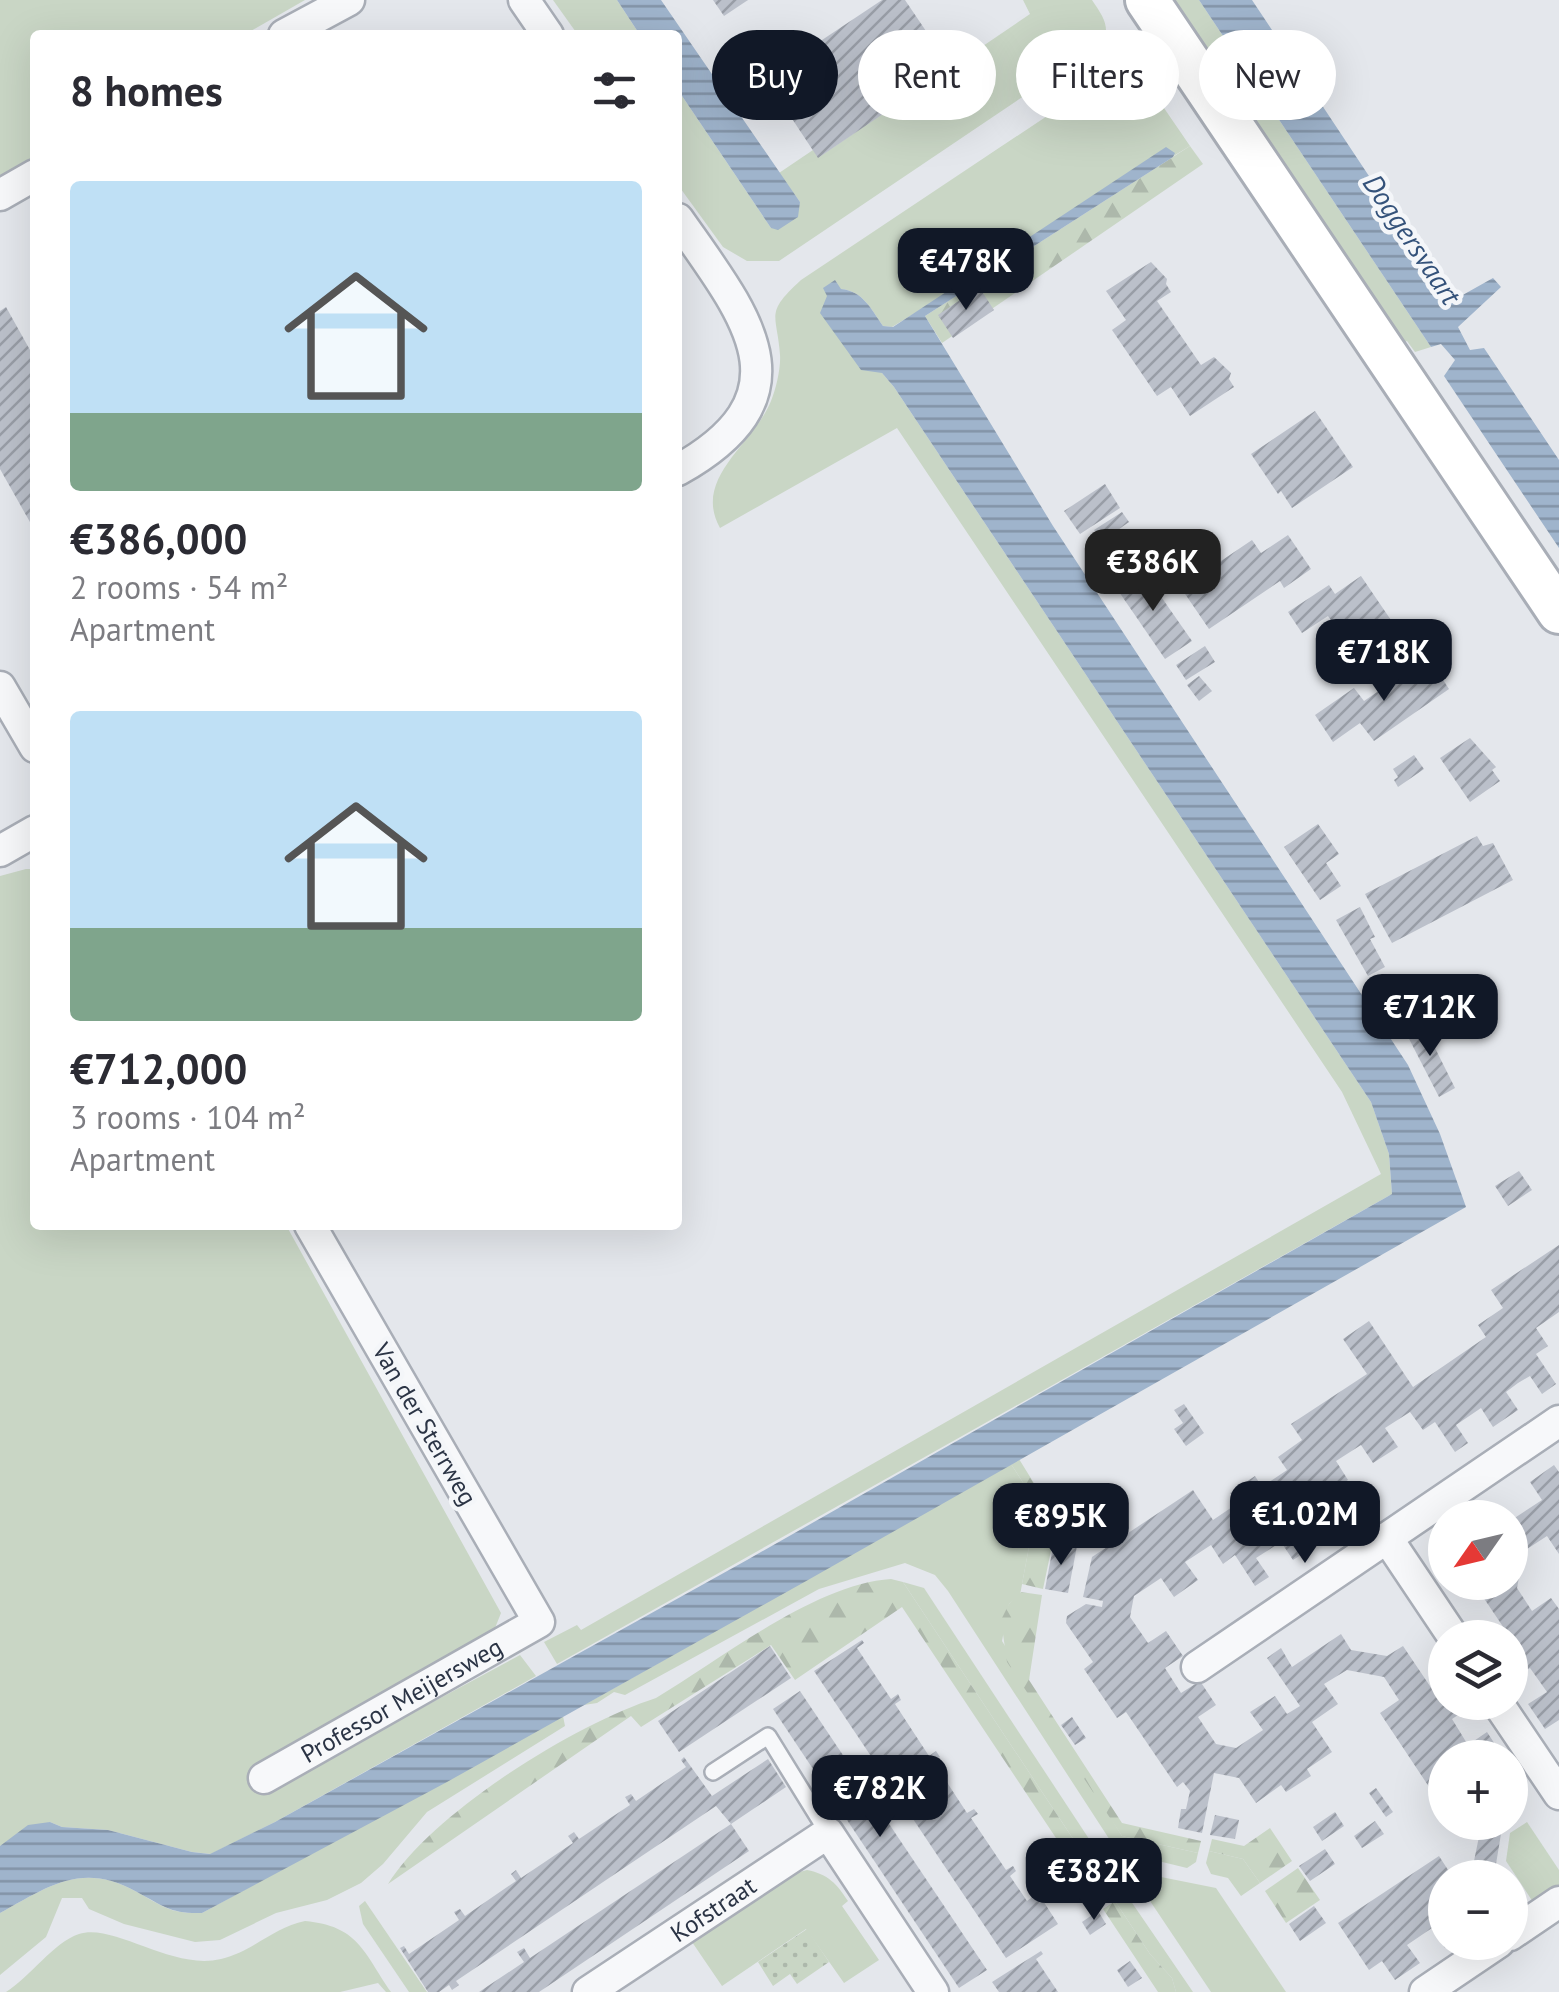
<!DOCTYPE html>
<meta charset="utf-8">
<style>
:root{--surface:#fff;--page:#f7f7f7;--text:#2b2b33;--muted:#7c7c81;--accent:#111827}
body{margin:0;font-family:"PT Sans",sans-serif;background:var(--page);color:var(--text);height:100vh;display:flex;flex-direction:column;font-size:38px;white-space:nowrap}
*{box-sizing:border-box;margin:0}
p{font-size:32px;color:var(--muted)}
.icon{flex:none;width:55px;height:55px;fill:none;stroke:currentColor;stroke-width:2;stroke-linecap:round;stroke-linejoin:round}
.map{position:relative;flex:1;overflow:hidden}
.drawer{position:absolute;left:30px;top:30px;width:652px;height:1200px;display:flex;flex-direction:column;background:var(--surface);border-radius:10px;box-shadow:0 10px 40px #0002}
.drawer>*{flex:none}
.top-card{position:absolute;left:712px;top:30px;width:695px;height:90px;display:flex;gap:20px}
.needle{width:65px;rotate:236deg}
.controls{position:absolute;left:1428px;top:1500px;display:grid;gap:20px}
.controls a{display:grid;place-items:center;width:100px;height:100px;border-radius:50%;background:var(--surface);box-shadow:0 10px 40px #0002;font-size:50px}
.price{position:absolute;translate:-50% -85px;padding:0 22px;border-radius:20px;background:var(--accent);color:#fff;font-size:32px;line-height:65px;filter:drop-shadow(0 2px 5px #0008)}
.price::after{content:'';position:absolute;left:50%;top:60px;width:30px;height:22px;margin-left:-15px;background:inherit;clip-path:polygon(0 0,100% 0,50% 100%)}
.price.active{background:#222;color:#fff}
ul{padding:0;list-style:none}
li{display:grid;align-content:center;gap:20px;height:530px;padding:0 40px}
li span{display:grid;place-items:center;height:310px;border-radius:10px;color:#555}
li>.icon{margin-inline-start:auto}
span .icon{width:180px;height:180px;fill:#fffc;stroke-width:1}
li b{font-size:42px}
h2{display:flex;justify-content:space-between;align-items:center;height:120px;padding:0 40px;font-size:42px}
.chip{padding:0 35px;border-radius:45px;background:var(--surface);box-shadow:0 10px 40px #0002;font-size:35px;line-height:90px}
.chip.active{background:var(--accent);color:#fff}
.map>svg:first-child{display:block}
.green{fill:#c9d6c5}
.forest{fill:url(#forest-firs)}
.park{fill:url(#park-dots)}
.water{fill:url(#water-rules)}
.building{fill:url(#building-hatch)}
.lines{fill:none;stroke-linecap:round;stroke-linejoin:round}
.lane-casing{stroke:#a9aeb7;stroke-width:20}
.street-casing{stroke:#a9aeb7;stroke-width:35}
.secondary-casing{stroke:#a9aeb7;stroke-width:48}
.lane{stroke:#f7f8fa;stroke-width:15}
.street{stroke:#f7f8fa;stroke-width:30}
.secondary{stroke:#fff;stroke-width:42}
.labels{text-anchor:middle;stroke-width:9;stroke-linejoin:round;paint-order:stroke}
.street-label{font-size:25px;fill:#2b3445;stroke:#f4f6f9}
.water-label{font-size:28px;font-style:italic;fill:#34527a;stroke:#f4f6f9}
</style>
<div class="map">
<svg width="1559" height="1992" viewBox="0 0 1559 1992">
<defs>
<pattern id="forest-firs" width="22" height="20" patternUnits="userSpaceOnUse" patternTransform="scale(2.5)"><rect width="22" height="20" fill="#c9d6c5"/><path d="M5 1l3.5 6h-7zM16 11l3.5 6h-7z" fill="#adb8ab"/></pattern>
<pattern id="park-dots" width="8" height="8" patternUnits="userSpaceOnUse" patternTransform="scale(2.5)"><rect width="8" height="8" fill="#c9d6c5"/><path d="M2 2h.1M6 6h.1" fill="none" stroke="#adb8ab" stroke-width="1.8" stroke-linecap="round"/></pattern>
<pattern id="water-rules" width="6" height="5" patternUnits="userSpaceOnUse" patternTransform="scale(2.5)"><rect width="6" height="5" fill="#9fb4cc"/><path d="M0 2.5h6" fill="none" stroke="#8293a7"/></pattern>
<pattern id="building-hatch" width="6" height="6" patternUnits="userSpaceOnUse" patternTransform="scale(2.5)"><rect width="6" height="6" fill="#bbc0ca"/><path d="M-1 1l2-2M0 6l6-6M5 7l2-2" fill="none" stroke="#989da6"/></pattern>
</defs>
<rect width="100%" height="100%" fill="#e4e7ec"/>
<g class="green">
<path d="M0,0H305L244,35H35V156L0,176Z"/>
<path d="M553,0H617L640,35H578Z"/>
<path d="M1023,0H1092C1102,15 1110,25 1104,42L779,261H747L723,247L678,185V90L771,228L800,202L779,173L813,150L819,157L1030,14Z"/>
<path d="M1170,0H1199L1431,347L1415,352L1407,341L1401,344Z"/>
<path d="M1122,66L1140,73L1190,146L892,327L883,326C871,309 863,291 841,289L882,373L894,387L1371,1102L1389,1154L1392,1194L557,1664L544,1642L577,1625L581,1630L1381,1174L1342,1092L897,428L720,528C692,478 754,444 771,401C776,389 781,368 780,355C777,313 764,314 801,280Z"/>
<path d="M26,869H35V1225H286L501,1613L495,1628L250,1768L262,1794L520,1655L536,1676L275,1822L211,1854L192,1852L108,1830L62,1827L50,1822L0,1846V876Z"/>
<path d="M1011,1464L1037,1504L1020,1595L1009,1604L1002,1641L1122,1836L1198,1853L1196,1862L1187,1868L1154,1860L1132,1874L948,1591L935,1575L905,1563L819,1589L625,1695L614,1692L597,1703L584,1705Z"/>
<path d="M903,1582L924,1588L1118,1883L1107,1890Z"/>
<path d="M563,1716L565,1726L427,1812L383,1864L361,1883L327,1900L276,1913L220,1940L195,1942L124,1924L89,1909L82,1898H62L46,1937L0,1975V1913C49,1886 82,1861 137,1892C164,1907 171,1914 202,1913Z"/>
<path d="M1527,1822L1559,1870V1889L1535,1905L1506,1861L1510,1833Z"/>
<path d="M1209,1851L1243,1859L1260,1883L1241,1896L1228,1878L1211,1874L1206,1863Z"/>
<path d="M807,1870C828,1874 837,1884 848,1901L842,1906L879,1960L844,1983L806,1929L722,1986L692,1942L792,1874Z"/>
<path d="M1156,1876L1216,1888L1286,1992H1211L1140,1886Z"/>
<path d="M1126,1894L1193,1992H1176L1172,1978L1150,1954L1115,1901Z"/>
<path d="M365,1901L427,1992H409L363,1924L359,1906Z"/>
<path d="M305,1921C358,1926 363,1951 391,1992H386L378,1983L340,1992H6C30,1977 54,1942 79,1934C115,1923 172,1971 221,1959C252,1952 274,1927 305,1921Z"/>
</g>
<g class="forest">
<path d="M1190,146L1203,164L942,343L925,316Z"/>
<path d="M1019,1459L1045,1501L1041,1529L1054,1536L1043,1589L1022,1584L1037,1504L1011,1464Z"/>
<path d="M891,1579L903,1582L1107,1890L1096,1898L902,1607L795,1680L771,1645L641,1727L631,1716L388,1884C433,1812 575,1724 656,1698C719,1660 817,1583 891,1579Z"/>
<path d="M1021,1592L1042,1595L1029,1680L1122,1823L1201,1841L1198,1853L1122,1836L1007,1662L1001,1620L1009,1604Z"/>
<path d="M1270,1828L1292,1861L1260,1883L1243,1859L1209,1851L1212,1839L1244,1846Z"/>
<path d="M1298,1868L1320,1900L1286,1923L1265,1891Z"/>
<path d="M1115,1901L1150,1954L1172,1978L1176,1992H1158L1103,1909Z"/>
</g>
<path class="park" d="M807,1929L829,1962L797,1984L790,1974L773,1986L758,1962Z"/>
<g class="water">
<path d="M617,0H661L800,202L798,217L778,230L771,228L678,90V35H640Z"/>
<path d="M1199,0H1252L1452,301L1493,278L1501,287L1458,327L1470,350L1484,348L1559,460V548L1444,376L1455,360L1441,344L1431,347Z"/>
<path d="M1166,147L1175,153L1173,157L925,316L1053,526L1408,1065L1440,1134L1466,1207L808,1580L447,1782L202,1913C171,1914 163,1906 137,1892C82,1861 49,1886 0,1913V1846L28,1825L50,1822L62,1827L108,1830L192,1852L210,1854L275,1822L747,1560L1392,1194L1389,1154L1371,1102L894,387L882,373L861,370L820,313L827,296L823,288L835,280L841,289C863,291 871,309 883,326L893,327Z"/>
</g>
<g class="building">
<path d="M713,0H748L724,16Z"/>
<path d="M882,0H905L951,68L818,158L765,78Z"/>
<path d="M1151,262L1167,279L1166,284L1171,292L1157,301L1201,365L1214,357L1231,373L1229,379L1234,387L1190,416L1171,387L1157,396L1112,330L1126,320L1106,291Z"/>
<path d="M979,287L994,310L953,338L938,315Z"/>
<path d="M6,307L35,359V531L0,469V311Z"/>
<path d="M1315,411L1353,467L1292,508L1281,491L1278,494L1251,454Z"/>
<path d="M1105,484L1120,508L1080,534L1064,511Z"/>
<path d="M1122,512L1129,522L1102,541L1094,530Z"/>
<path d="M1288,535L1311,569L1284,588L1280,581L1209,629L1181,588L1252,540L1261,553Z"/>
<path d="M1141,568L1192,641L1165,659L1115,586Z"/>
<path d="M1361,576L1395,626L1354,654L1328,616L1302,633L1288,612L1329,585L1335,594Z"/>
<path d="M1205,646L1215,662L1186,680L1176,665Z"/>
<path d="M1428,657L1449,689L1374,741L1360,723L1333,742L1315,715L1354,688L1364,701Z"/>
<path d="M1199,676L1212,691L1199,701L1187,685Z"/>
<path d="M1470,738L1496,767L1492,770L1500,781L1470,802L1440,758Z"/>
<path d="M1414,755L1424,769L1398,787L1394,780L1398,777L1393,769Z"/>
<path d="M1318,824L1339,854L1326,863L1341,886L1320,900L1284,847Z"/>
<path d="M1477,836L1483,846L1493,843L1513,880L1392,943L1365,894Z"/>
<path d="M1360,907L1375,937L1370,939L1385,967L1368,976L1336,920Z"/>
<path d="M1422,1022L1455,1088L1439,1097L1405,1031Z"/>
<path d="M1519,1171L1532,1190L1508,1206L1495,1186Z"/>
<path d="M1559,1245V1312L1536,1328L1548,1346L1536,1354L1556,1384L1542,1394L1530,1376L1518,1383L1506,1392L1518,1410L1493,1427L1481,1408L1456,1425L1468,1443L1455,1452L1435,1422L1423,1430L1410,1412L1385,1428L1398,1447L1373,1463L1361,1445L1336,1461L1348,1480L1336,1488L1356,1518L1343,1527L1331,1509L1306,1525L1318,1544L1293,1560L1281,1542L1256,1558L1269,1577L1255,1586L1235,1555L1223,1564L1211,1545L1185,1562L1198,1580L1174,1597L1161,1578L1134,1596L1130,1617L1148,1643L1166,1631L1183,1656L1165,1668L1181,1693L1200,1681L1216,1705L1198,1717L1216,1744L1236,1748L1263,1730L1250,1712L1275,1696L1287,1714L1300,1706L1267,1658L1281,1648L1292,1667L1341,1634L1351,1650L1387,1656L1403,1646L1436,1695L1445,1688V1702H1467L1470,1707L1452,1719L1468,1745L1487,1732L1504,1758H1445V1811L1380,1713L1399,1700L1384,1677L1347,1670L1324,1684L1338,1704L1312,1722L1332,1752L1307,1769L1311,1776L1286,1792L1281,1785L1256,1803L1239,1778L1214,1773L1202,1833L1178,1828L1181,1809H1186L1190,1791L1183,1782L1177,1787L1126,1712L1117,1718L1084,1669L1093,1662L1066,1623L1067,1616L1086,1604L1102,1607L1103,1601L1083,1597L1092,1557L1193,1490L1213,1520L1238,1503L1230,1493L1255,1476L1262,1487L1287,1470L1278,1457L1302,1440L1291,1424L1367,1374L1343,1339L1369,1321L1413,1387L1486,1337L1478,1325L1503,1308L1491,1290Z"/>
<path d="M1184,1404L1204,1433L1186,1446L1174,1429L1183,1423L1174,1410Z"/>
<path d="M1554,1465L1559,1472V1554L1547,1536L1524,1551L1517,1588L1532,1611L1551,1598L1559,1609V1720L1545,1729L1528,1704L1547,1692L1530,1668L1512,1680L1510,1677V1645L1514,1643L1481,1594L1497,1582H1510V1521L1542,1500L1530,1482Z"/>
<path d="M1054,1542L1077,1546L1068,1593L1045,1589Z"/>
<path d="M862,1640L864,1643L857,1648L891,1699L898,1694L901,1700L895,1704L929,1756L936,1751L940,1757L933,1761L967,1813L974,1809L978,1814L971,1818L1006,1870L1013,1866L1016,1871L1010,1876L1027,1901L1038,1893L1058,1924L1006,1958L814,1671Z"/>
<path d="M770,1646L791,1678L679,1752L658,1721Z"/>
<path d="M800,1691L987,1970L959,1988L773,1709Z"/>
<path d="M1072,1717L1086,1738L1075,1745L1061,1725Z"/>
<path d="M684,1757L712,1796L768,1759L786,1787L731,1824L749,1851L539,1992H479L524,1962L517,1952L524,1948L530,1958L731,1824L716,1806L456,1981L459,1985L452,1990L449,1985L439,1992H428L400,1948L404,1946L409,1954L459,1920L454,1912L460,1909L465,1916L516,1881L511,1874L516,1870L521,1878L573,1843L568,1836L574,1832L579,1839L630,1805L625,1797L631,1794L636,1801L686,1767L681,1760Z"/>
<path d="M1376,1788L1393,1812L1386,1817L1369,1793Z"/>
<path d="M1510,1806L1518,1818L1502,1828L1496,1864L1504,1878H1445V1942H1451L1445,1948L1432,1928L1407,1945L1420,1963L1395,1980L1382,1961L1369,1970L1338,1923L1439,1856L1452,1876L1474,1861L1482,1822H1510Z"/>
<path d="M1335,1812L1344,1826L1322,1841L1313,1827Z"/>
<path d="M1215,1815L1239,1820L1235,1839L1210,1835Z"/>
<path d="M1375,1821L1384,1834L1362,1848L1354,1836Z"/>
<path d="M1325,1849L1335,1864L1310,1881L1299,1866Z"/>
<path d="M1314,1906L1326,1923L1300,1941L1289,1924Z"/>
<path d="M1098,1911L1106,1924L1090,1935L1082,1922Z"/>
<path d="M1041,1951L1043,1954L1036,1959L1058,1992H999L992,1982Z"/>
<path d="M1130,1961L1142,1978L1128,1987L1117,1970Z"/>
</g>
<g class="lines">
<g class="lane-casing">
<path id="lane" d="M713,1772L768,1736L828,1833"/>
</g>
<g class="street-casing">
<g id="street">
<path d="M524,0L548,35"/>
<path d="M284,35L349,0"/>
<path d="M0,195L35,175"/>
<path d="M678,219C745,315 814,394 678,470"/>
<path d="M0,687L35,747"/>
<path d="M0,851L35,831"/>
<path d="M1387,1538L1454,1638"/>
<path d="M1197,1667L1559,1421"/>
<path d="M1497,1702L1559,1794"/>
<path id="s1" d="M264,1778L539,1622L310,1225"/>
<path d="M1510,1935L1559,1902"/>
<path id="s2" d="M588,1992L828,1833L933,1992"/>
<path d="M1425,1992L1499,1942"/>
</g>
</g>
<g class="secondary-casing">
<path id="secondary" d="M1147,0L1559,612"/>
</g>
<use href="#lane" class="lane"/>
<use href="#street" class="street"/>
<use href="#secondary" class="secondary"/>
</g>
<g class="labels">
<g class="street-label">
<text transform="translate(425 1424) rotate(60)" y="9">Van der Sterrweg</text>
<text dy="9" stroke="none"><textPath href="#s1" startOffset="158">Professor Meijersweg</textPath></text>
<text dy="9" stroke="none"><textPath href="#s2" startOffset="150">Kofstraat</textPath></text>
</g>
<g class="water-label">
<text transform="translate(1412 239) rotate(56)" y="10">Doggersvaart</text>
</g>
</g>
</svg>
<div class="controls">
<a><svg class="needle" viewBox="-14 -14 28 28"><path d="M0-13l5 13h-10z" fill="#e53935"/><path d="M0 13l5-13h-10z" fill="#7c7c81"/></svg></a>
<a><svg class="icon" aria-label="layers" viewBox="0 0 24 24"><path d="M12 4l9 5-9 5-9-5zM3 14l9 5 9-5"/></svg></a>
<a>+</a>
<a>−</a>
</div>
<b class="price" style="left:966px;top:313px">€478K</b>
<b class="price active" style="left:1153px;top:614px">€386K</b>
<b class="price" style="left:1384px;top:704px">€718K</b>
<b class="price" style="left:1430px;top:1059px">€712K</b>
<b class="price" style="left:1305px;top:1566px">€1.02M</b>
<b class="price" style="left:1061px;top:1568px">€895K</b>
<b class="price" style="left:880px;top:1840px">€782K</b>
<b class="price" style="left:1094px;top:1923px">€382K</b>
<div class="top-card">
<a class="chip active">Buy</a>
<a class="chip">Rent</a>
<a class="chip">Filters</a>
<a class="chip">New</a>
</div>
<section class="drawer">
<h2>8 homes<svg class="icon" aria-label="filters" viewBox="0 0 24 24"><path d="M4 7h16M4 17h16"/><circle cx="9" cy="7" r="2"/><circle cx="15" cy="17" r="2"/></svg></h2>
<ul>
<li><span style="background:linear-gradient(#bfe0f5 75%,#7fa58c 0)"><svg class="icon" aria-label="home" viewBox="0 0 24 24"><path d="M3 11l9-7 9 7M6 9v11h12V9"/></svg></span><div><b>€386,000</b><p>2 rooms · 54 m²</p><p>Apartment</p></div></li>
<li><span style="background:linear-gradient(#bfe0f5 70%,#7fa58c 0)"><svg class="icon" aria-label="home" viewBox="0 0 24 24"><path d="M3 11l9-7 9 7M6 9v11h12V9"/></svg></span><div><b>€712,000</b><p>3 rooms · 104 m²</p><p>Apartment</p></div></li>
</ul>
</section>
</div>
